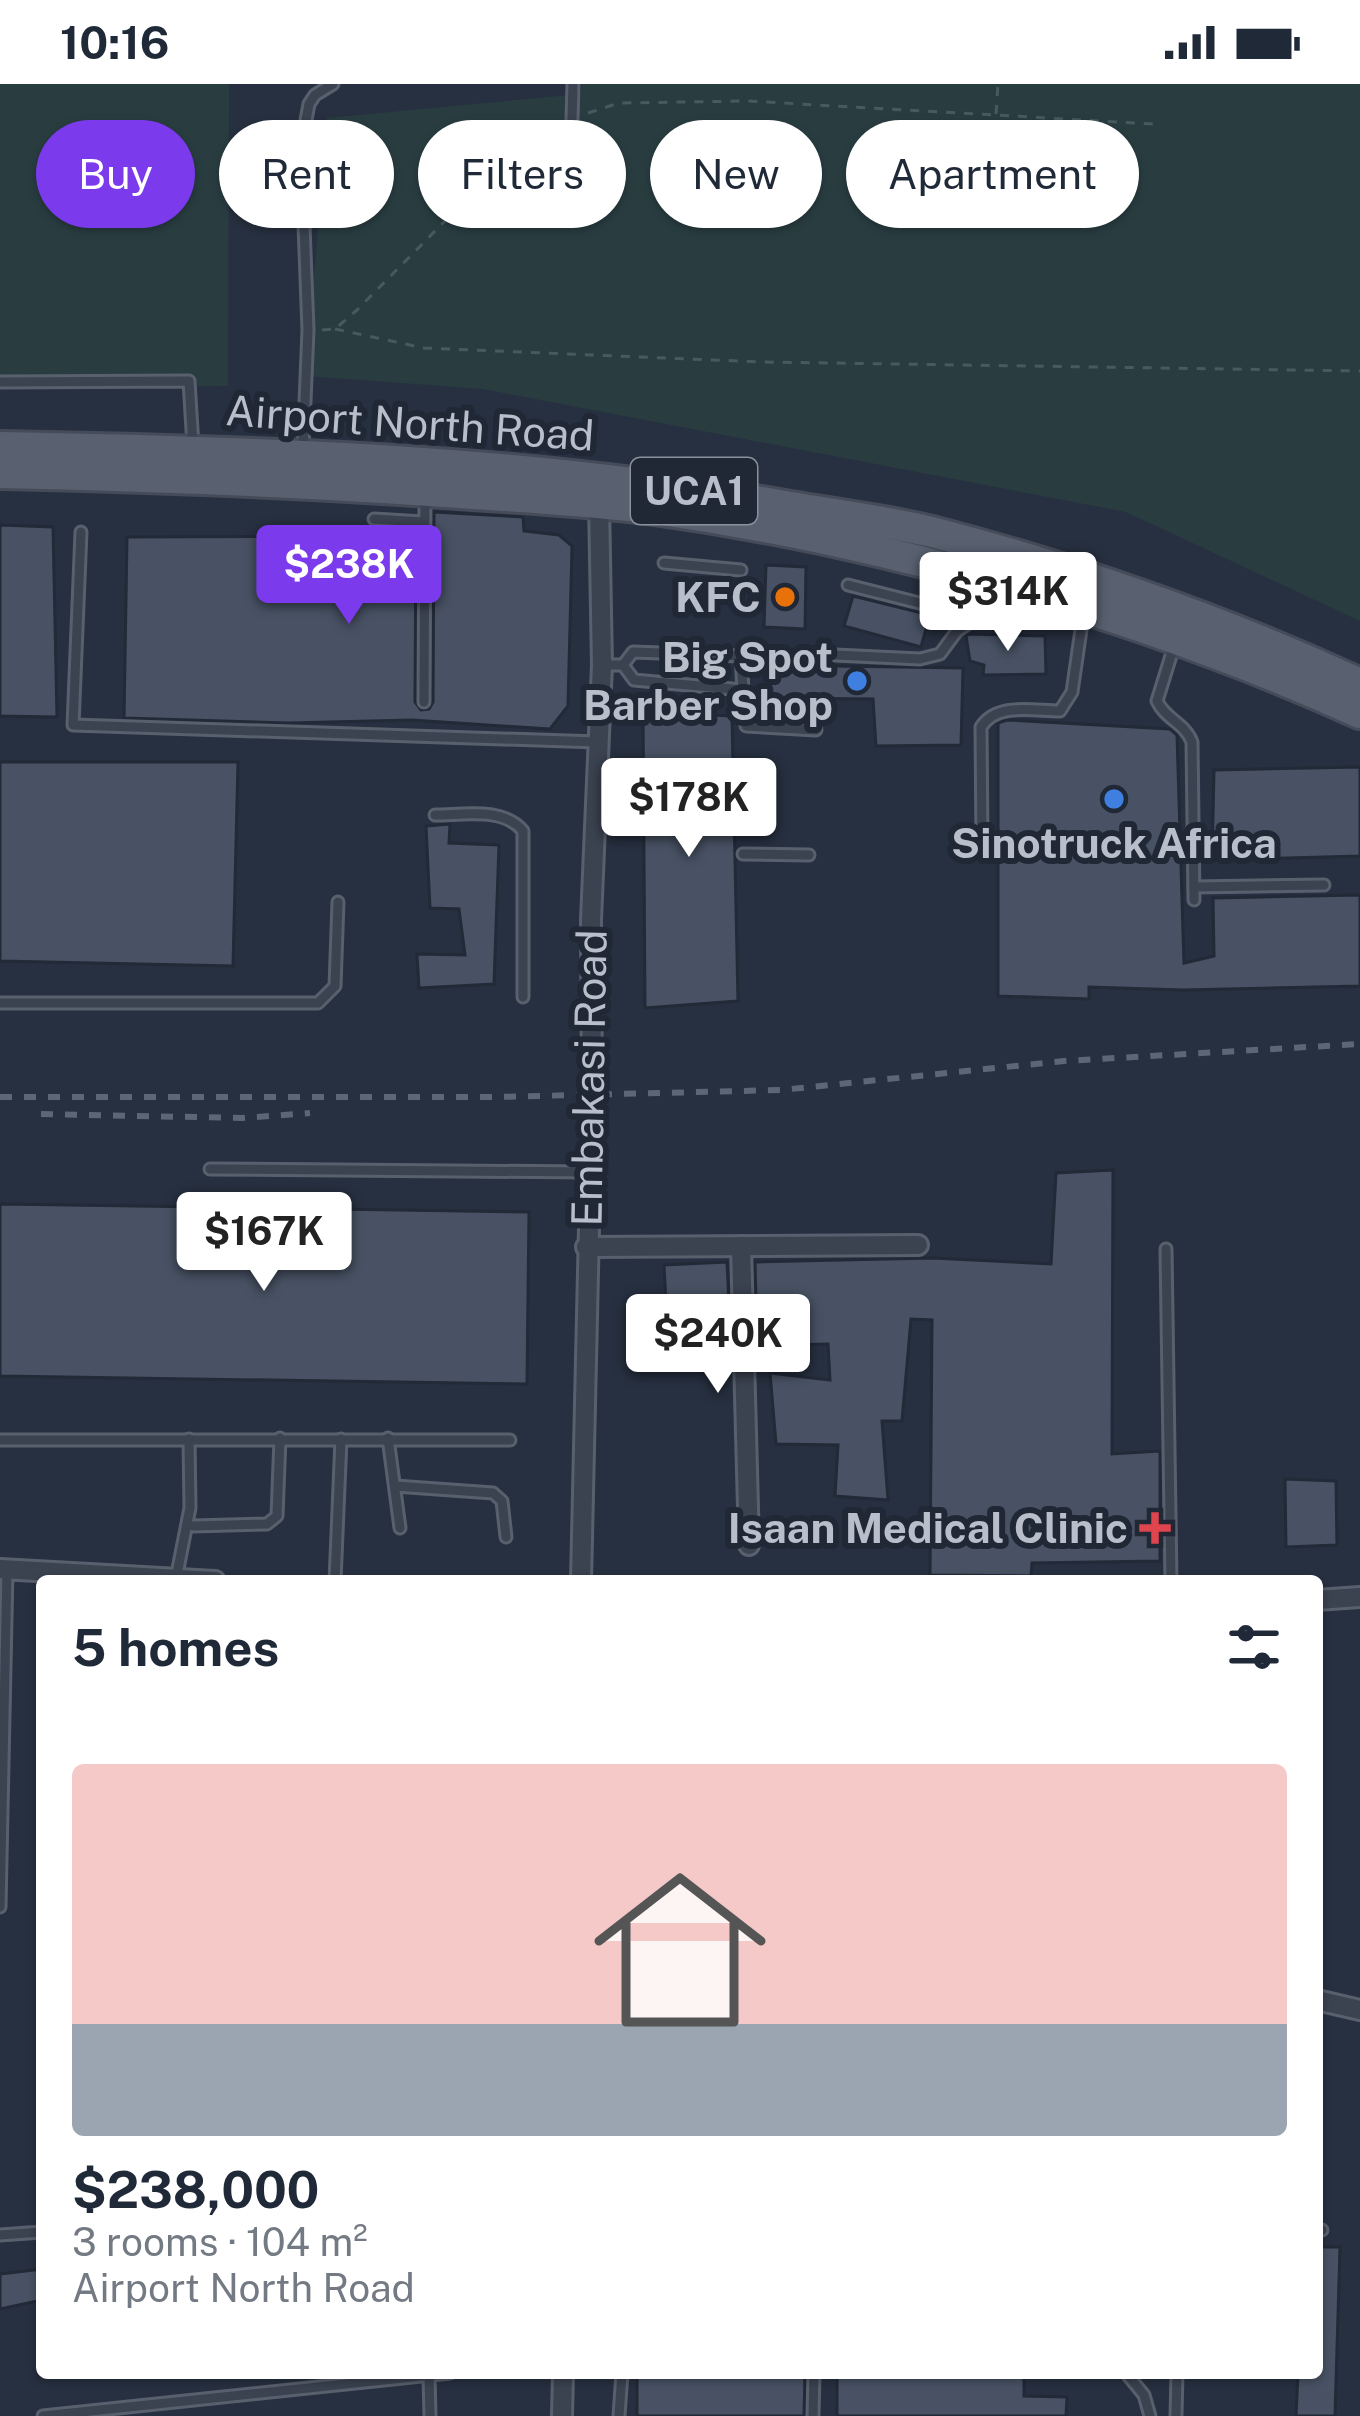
<!DOCTYPE html>
<meta charset="utf-8">
<style>
:root{--surface:#fff;--page:#f6f6f7;--text:#1f2937;--muted:#747a83;--line:#e0e1e3;--accent:#7c3aed}
body{margin:0;font-family:"Public Sans",sans-serif;background:var(--page);color:var(--text);height:100vh;display:flex;flex-direction:column;font-size:45px;white-space:nowrap}
*{box-sizing:border-box;margin:0}
p{font-size:39px;color:var(--muted)}
.icon{flex:none;width:66px;height:66px;fill:none;stroke:currentColor;stroke-width:2;stroke-linecap:round;stroke-linejoin:round}
.map{position:relative;flex:1;overflow:hidden}
.drawer{position:absolute;left:36px;top:1491px;width:1287px;height:804px;display:flex;flex-direction:column;background:var(--surface);border-radius:12px;box-shadow:0 3px 9px #0004}
.drawer>*{flex:none}
.hud{position:absolute;left:36px;top:36px;width:1290px;height:108px;display:flex;gap:24px}
.price{position:absolute;translate:-50% -102px;padding:0 27px;border-radius:12px;background:#fff;color:#222;font-size:39px;line-height:78px;filter:drop-shadow(0 3px 6px #0008)}
.price::after{content:'';position:absolute;left:50%;top:72px;width:36px;height:27px;margin-left:-18px;background:inherit;clip-path:polygon(0 0,100% 0,50% 100%)}
.price.on{background:var(--accent);color:#fff}
ul{padding:0;list-style:none}
li{display:grid;align-content:center;gap:24px;height:636px;padding:0 36px}
li+li{border-top:3px solid var(--line)}
li span{display:grid;place-items:center;height:372px;border-radius:12px;color:#555}
li>.icon{margin-inline-start:auto}
span .icon{width:216px;height:216px;fill:#fffc;stroke-width:1}
li b{font-size:51px}
h2{display:flex;justify-content:space-between;align-items:center;height:144px;padding:0 36px;font-size:51px}
.pill{padding:0 42px;border-radius:54px;background:var(--surface);box-shadow:0 3px 9px #0004;font-size:42px;line-height:108px}
.pill.on{background:var(--accent);color:#fff}
.status{display:flex;justify-content:space-between;align-items:center;height:84px;padding:0 60px;background:var(--surface);direction:ltr}
.status svg{height:33px;fill:currentColor}
.map>svg:first-child{display:block}
.green{fill:#293d41}
.building{fill:#485264;stroke:#222937;stroke-width:3}
.lines{fill:none;stroke-linecap:round;stroke-linejoin:round}
.service-casing{stroke:#59606d;stroke-width:15}
.minor-casing{stroke:#59606d;stroke-width:24}
.primary-casing{stroke:#454b59;stroke-width:36}
.path{stroke:#475a5e;stroke-width:3;stroke-dasharray:9 9;stroke-linecap:butt}
.service{stroke:#3b4250;stroke-width:9}
.minor{stroke:#3b4250;stroke-width:18}
.primary{stroke:#596170;stroke-width:30}
.rail{stroke:#5d6677;stroke-width:6;stroke-dasharray:12 12;stroke-linecap:butt}
.food-dot{fill:#e8710a;stroke:#202735;stroke-width:4.5}
.shop-dot{fill:#3f7fe0;stroke:#202735;stroke-width:4.5}
.health-dot{fill:#e0444e;stroke:#202735;stroke-width:4.5}
.labels{text-anchor:middle;stroke-width:12;stroke-linejoin:round;paint-order:stroke}
.shield{fill:#202735;stroke:#8a919d;stroke-width:3}
.shield-label{font-size:39px;font-weight:bold;fill:#b8beca}
.street-label{font-size:42px;fill:#b8beca;stroke:#202735}
.poi-label{font-size:42px;font-weight:bold;fill:#b8beca;stroke:#202735;text-anchor:end}
</style>
<div class="status"><b>10:16</b><svg viewBox="0 0 49 12"><path d="M0 12V9h3v3zM5 12V6h3v6zM10 12V3h3v9zM15 12V0h3v12zM26 1h20v11H26zM47 4h2v5h-2z"/></svg></div>
<div class="map">
<svg width="1360" height="2332" viewBox="0 0 1360 2332">
<rect width="100%" height="100%" fill="#273040"/>
<g class="green">
<path d="M0,0H229L228,302L0,303Z"/>
<path d="M582,0H1360V537L1126,428L483,305L306,292L327,34L580,10Z"/>
</g>
<g class="building">
<path d="M434,428L523,433L524,447L559,451L572,462L568,622L550,645L412,636L289,639L124,634L127,453L416,452L415,618L421,626L429,625L433,618Z"/>
<path d="M0,441L53,443L57,633L0,632Z"/>
<path d="M766,481L806,483L805,545L764,543Z"/>
<path d="M853,512L930,531L921,563L844,542Z"/>
<path d="M969,550L1045,552L1046,590L983,591L984,581L970,577L966,552Z"/>
<path d="M770,581L963,584L961,661L876,662L873,615L770,614Z"/>
<path d="M643,628L732,632L738,917L645,924Z"/>
<path d="M1007,636L1170,645L1177,651L1184,879L1214,872L1213,814L1360,811V902L1183,906L1089,903V915L998,912V639Z"/>
<path d="M0,678H238L233,882L0,877Z"/>
<path d="M1360,683V772L1212,776L1214,686Z"/>
<path d="M450,740L449,759L499,761L494,900L419,904L417,870L465,871L459,825L430,824L426,742Z"/>
<path d="M1113,1086L1112,1370L1160,1367V1477L1032,1479L1031,1492L930,1491L932,1236L911,1235L902,1337H882L888,1416L835,1412L838,1361L776,1360L770,1289L830,1296L828,1260L757,1262L755,1178L933,1174L1051,1180L1056,1089Z"/>
<path d="M0,1120L529,1128L527,1300L0,1292Z"/>
<path d="M727,1178L729,1219L666,1220L664,1181Z"/>
<path d="M1285,1395L1336,1397L1337,1461L1286,1463Z"/>
<path d="M1317,2163H1340L1335,2332H1296L1298,2289H1317Z"/>
<path d="M42,2185V2216L0,2225V2190Z"/>
<path d="M637,2289H805L804,2332H637Z"/>
<path d="M837,2289H1024V2312L1067,2313L1066,2332H837Z"/>
</g>
<g class="lines">
<g class="service-casing">
<g id="service">
<path d="M572,35L573,0"/>
<path d="M0,298L189,297L193,362"/>
<path d="M303,365L308,246L301,63L309,20L315,11L333,0"/>
<path d="M374,435L423,438"/>
<path d="M81,448L73,641L598,658"/>
<path d="M664,479L741,486"/>
<path d="M848,501L939,524"/>
<path d="M1174,562L1157,617C1165,635 1185,639 1192,658L1194,816"/>
<path d="M814,570L920,575L940,570L957,547L1013,510"/>
<path d="M604,581H623L633,568L741,572L743,606L634,596L623,581"/>
<path d="M743,606L746,642L816,646"/>
<path d="M424,618L425,412"/>
<path d="M435,731C464,731 504,723 523,747V913"/>
<path d="M982,758L981,643C997,618 1033,627 1060,627L1072,608L1083,532"/>
<path d="M743,770L809,771"/>
<path d="M1194,803L1324,801"/>
<path d="M0,919H318L335,902L338,818"/>
<path d="M210,1085L588,1088"/>
<path d="M1166,1165L1171,1497"/>
<path d="M388,1354L400,1444"/>
<path d="M0,1356H510"/>
<path d="M395,1402L493,1409L502,1417L506,1453"/>
<path d="M193,1442L267,1440L277,1432L280,1354"/>
<path d="M176,1495L190,1424L189,1355"/>
<path d="M335,1497L341,1355"/>
<path d="M0,1823L7,1486"/>
<path d="M1317,2146H1322"/>
<path d="M0,2151L42,2148"/>
<path d="M1126,2289L1144,2311L1150,2332"/>
<path d="M429,2292L430,2332"/>
<path d="M43,2332L450,2289"/>
<path d="M619,2332L622,2289"/>
<path d="M813,2332L814,2289"/>
<path d="M1176,2332L1177,2289"/>
</g>
</g>
<g class="minor-casing">
<g id="minor">
<path d="M741,1162L749,1461"/>
<path d="M586,1163L918,1161"/>
<path d="M0,1485L215,1497"/>
<path d="M581,1497L592,1011L591,836L602,581L599,419"/>
<path d="M1317,1516L1360,1513"/>
<path d="M1317,1916L1360,1926"/>
<path d="M562,2332L563,2289"/>
</g>
</g>
<g class="primary-casing">
<g id="primary">
<path d="M0,363C266,368 516,375 779,421C830,430 882,436 932,448C1078,486 1223,537 1360,600"/>
<path d="M0,389C149,392 297,398 445,408C515,413 585,416 654,425C886,457 1146,532 1360,629"/>
</g>
</g>
<g class="path">
<path d="M588,29L619,19L747,17L1153,40"/>
<path d="M996,30L998,0"/>
<path d="M335,245L424,264L762,278L1360,287"/>
<path d="M322,246L335,245L357,226L447,135L556,40"/>
</g>
<use href="#service" class="service"/>
<use href="#minor" class="minor"/>
<use href="#primary" class="primary"/>
<g class="rail">
<path d="M0,1013H496L781,1006L1064,977L1360,960"/>
<path d="M41,1030L242,1034L310,1029"/>
</g>
</g>
<circle class="food-dot" cx="785" cy="513" r="12"/>
<g class="shop-dot">
<circle cx="857" cy="597" r="12"/>
<circle cx="1114" cy="715" r="12"/>
</g>
<path class="health-dot" d="M1149 1426h12v12h12v12h-12v12h-12v-12h-12v-12h12z"/>
<g class="labels">
<rect class="shield" x="631" y="374" width="126" height="66" rx="9"/>
<g class="shield-label">
<text x="694" y="421">UCA1</text>
</g>
<g class="street-label">
<text transform="translate(410 339) rotate(4)" y="15">Airport North Road</text>
<text transform="translate(589 994) rotate(-89)" y="15">Embakasi Road</text>
</g>
<g class="poi-label">
<text x="761" y="528">KFC</text>
<text x="833" y="588">Big Spot<tspan x="833" dy="48">Barber Shop</tspan></text>
<text x="1114" y="774" text-anchor="middle">Sinotruck Africa</text>
<text x="1128" y="1459">Isaan Medical Clinic</text>
</g>
</g>
</svg>
<b class="price on" style="left:349px;top:543px">$238K</b>
<b class="price" style="left:1008px;top:570px">$314K</b>
<b class="price" style="left:689px;top:776px">$178K</b>
<b class="price" style="left:264px;top:1210px">$167K</b>
<b class="price" style="left:718px;top:1312px">$240K</b>
<div class="hud">
<a class="pill on">Buy</a>
<a class="pill">Rent</a>
<a class="pill">Filters</a>
<a class="pill">New</a>
<a class="pill">Apartment</a>
</div>
<section class="drawer">
<h2>5 homes<svg class="icon" aria-label="filters" viewBox="0 0 24 24"><path d="M4 7h16M4 17h16"/><circle cx="9" cy="7" r="2"/><circle cx="15" cy="17" r="2"/></svg></h2>
<ul>
<li><span style="background:linear-gradient(#f6c9c9 70%,#9aa5b1 0)"><svg class="icon" aria-label="home" viewBox="0 0 24 24"><path d="M3 11l9-7 9 7M6 9v11h12V9"/></svg></span><div><b>$238,000</b><p>3 rooms · 104 m²</p><p>Airport North Road</p></div></li>
</ul>
</section>
</div>
